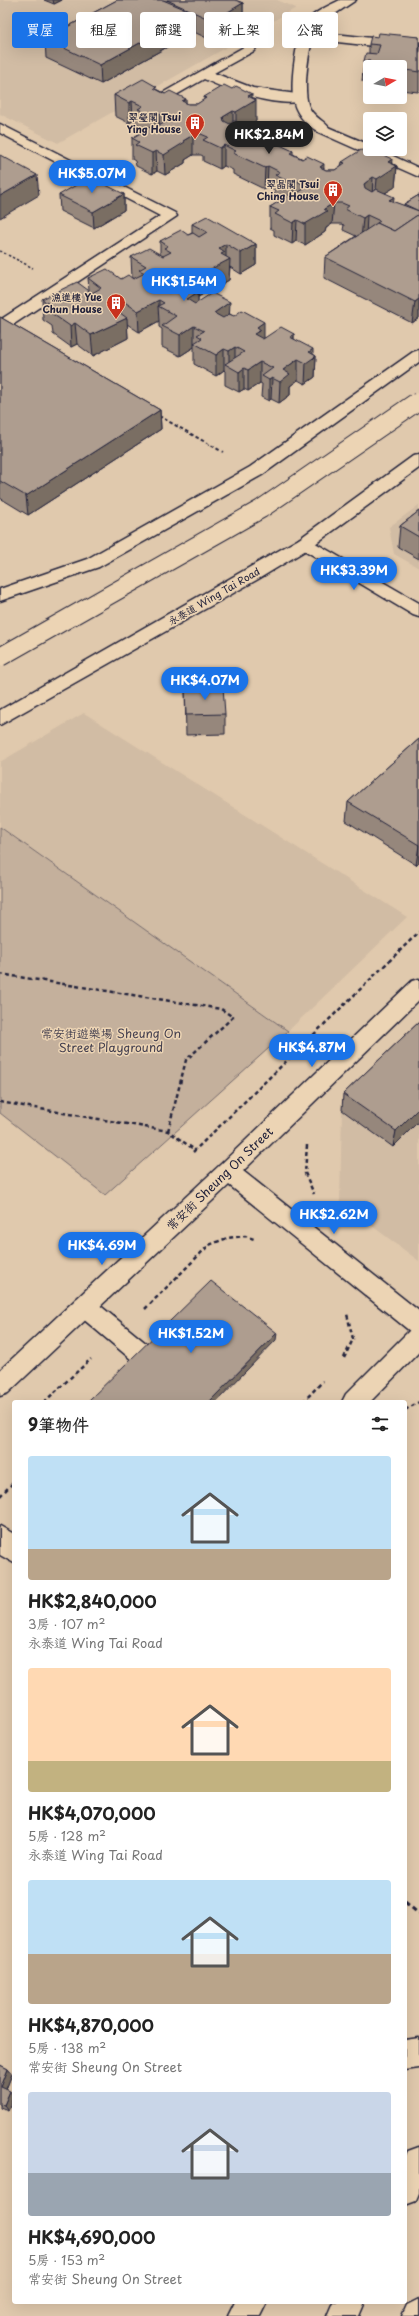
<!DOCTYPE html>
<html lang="zh-TW">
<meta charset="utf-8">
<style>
:root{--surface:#fff;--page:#f6f6f6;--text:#222;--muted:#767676;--accent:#1a73e8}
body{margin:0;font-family:"Playpen Sans","LXGW WenKai TC",sans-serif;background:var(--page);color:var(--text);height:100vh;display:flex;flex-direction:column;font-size:15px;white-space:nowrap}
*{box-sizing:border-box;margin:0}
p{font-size:13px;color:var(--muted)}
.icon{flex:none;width:22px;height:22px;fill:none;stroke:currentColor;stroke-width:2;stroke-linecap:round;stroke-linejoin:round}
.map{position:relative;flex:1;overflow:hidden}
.panel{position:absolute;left:12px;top:1400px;width:395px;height:904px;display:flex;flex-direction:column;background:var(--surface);border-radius:4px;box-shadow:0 4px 16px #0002}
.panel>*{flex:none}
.guide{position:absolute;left:12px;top:12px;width:395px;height:36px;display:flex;gap:8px}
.needle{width:26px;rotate:80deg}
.tools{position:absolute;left:363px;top:60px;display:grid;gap:8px}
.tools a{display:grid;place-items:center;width:44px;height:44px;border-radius:4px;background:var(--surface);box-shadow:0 4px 16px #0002;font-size:20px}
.price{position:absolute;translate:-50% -34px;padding:0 9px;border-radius:14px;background:var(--accent);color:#fff;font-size:13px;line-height:26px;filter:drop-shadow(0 1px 2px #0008)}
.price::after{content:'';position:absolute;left:50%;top:24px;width:12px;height:9px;margin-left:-6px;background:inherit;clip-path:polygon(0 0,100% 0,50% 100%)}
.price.selected{background:#222;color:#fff}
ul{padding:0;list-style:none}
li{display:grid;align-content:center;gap:8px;height:212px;padding:0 16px}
li span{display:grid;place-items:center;height:124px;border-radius:4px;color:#555}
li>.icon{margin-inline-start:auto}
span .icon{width:72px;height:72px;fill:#fffc;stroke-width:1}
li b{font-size:17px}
h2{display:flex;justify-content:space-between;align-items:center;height:48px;padding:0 16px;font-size:17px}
.pill{padding:0 14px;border-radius:4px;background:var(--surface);box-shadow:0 4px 16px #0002;font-size:14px;line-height:36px}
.pill.selected{background:var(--accent);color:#fff}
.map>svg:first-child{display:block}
.built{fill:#d1bca4}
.green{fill:#c4b09c;stroke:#73696c}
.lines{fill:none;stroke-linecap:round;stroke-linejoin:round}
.lane-casing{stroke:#22223b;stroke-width:3}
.street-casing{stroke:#22223b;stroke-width:3}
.secondary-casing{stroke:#22223b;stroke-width:3}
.primary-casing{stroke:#22223b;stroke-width:3}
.path-far3{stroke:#22223b;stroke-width:1.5;stroke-dasharray:2.5 2;stroke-linecap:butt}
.path-far2{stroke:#22223b;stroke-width:2;stroke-dasharray:3.5 2.5;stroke-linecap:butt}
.path-far1{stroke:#22223b;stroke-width:2.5;stroke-dasharray:4 3;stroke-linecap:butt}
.path{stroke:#22223b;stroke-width:3;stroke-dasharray:5 4;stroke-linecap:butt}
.lane{fill:#ecd4b4;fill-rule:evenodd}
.street{fill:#ecd4b4;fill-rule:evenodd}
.secondary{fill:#ecd4b4;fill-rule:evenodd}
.primary{fill:#ecd4b4;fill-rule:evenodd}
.primary-bridge-far1-casing{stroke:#22223b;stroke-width:16;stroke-linecap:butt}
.primary-bridge-casing{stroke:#22223b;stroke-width:20;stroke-linecap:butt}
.primary-bridge-far1{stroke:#ecd4b4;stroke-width:14}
.primary-bridge{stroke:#ecd4b4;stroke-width:18}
.wall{fill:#96877b;stroke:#22223b}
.shaded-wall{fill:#7a6e64;stroke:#22223b}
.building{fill:#ae9d8f;stroke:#22223b}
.labels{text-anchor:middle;stroke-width:3;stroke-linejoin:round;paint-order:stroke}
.far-poi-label{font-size:10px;font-weight:bold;fill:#22223b;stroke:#ecd4b4;text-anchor:end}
.far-street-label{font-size:10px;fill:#22223b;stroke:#ecd4b4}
.park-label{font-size:12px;fill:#423e4e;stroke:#ecd4b4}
.street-label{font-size:12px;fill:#22223b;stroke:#ecd4b4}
</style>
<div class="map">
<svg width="419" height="2316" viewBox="0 0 419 2316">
<rect width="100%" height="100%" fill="#e0c9ad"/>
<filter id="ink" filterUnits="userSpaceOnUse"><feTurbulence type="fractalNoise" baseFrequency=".025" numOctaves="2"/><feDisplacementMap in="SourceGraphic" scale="8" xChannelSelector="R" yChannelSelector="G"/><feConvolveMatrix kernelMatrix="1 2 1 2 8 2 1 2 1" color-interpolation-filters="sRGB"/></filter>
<g filter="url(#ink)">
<g class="built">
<path d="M0,0H277L296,8L58,143L0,114Z"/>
<path d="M419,505V568L394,554L389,527Z"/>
<path d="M84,713L407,917L288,1031L0,827V762Z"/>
<path d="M419,1036V1261L340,1202L342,1110Z"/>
</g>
<path class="green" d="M0,827L288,1031L105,1195L0,1113Z"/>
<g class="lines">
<g class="lane-casing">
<g id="lane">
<path d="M306,31L419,43V51L301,38L299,35L301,32Z"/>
<path d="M249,44L254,45L256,48L254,51L214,73L253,88L304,95L306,98L304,101C275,108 230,91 204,79L162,103H152L150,100Z"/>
<path d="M0,124L175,213L177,216L5,330L0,332V320L160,216L0,133Z"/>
<path d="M323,125L370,145V149H378L419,168V177L318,132L316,129L318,126Z"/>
<path d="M84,1296L92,1299L208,1394L212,1402H182L76,1313L72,1306L76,1299Z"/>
<path d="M419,1326V1352L370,1402H342L346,1394L411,1329Z"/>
<path d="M0,1526L14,1534V1563L0,1555Z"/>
<path d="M419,2038V2068L405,2070V2040Z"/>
<path d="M419,2147V2194L416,2201L405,2205V2158L408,2151Z"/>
<path d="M419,2299V2316H402L407,2305Z"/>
<path d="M235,2302H267L260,2316H228Z"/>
<path d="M333,2302H365L359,2316H327Z"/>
</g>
</g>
<g class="street-casing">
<path id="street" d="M340,0H356L317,26C309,43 301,93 310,109C315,118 325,121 330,129L323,133C311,130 297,116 294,103C290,86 295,40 305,24C312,12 329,6 340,0Z"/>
</g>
<g class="secondary-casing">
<g id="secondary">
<path d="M305,537L419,603V617L413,615L299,547L296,543L299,539Z"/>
<path d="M419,979V1000L243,1171L419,1311V1335L411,1332L229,1185L8,1393L0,1396V1370L220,1165L412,981Z"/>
</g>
</g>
<g class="primary-casing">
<g id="primary">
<path d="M419,350V362L262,475L99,567L0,601V589L87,559L250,467L413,352Z"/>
<path d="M419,455V468L311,547L260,578L0,725V710L299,539L413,456Z"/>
</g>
</g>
<path class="path-far3" d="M0,251L33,268"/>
<path class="path-far2" d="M159,416L223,452"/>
<g class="path-far1">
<path d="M0,974L221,1009L233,1017L186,1060L168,1131"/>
<path d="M0,1102L168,1131L195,1150"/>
<path d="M307,1145L305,1173L314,1194"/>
<path d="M193,1152L419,932"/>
<path d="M145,1309L209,1245L227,1238L245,1236L254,1239"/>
<path d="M344,1358L353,1339L347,1314"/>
<path d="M44,1402L91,1359"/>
<path d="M303,1402L323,1381"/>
<path d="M405,1410L419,1402"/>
<path d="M0,1496L14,1482"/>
</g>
<path class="path" d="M405,1902L419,1914"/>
<use href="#lane" class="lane"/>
<use href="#street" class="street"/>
<use href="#secondary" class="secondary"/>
<use href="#primary" class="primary"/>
<g class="primary-bridge-far1-casing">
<path id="primary-bridge-far1" d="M413,404L419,400"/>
</g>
<g class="primary-bridge-casing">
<path id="primary-bridge" d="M0,657L261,509L415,403"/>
</g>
<use href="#primary-bridge-far1" class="primary-bridge-far1"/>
<use href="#primary-bridge" class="primary-bridge"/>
</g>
<g class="wall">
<path d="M44,0H62L54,4Z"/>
<path d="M117,0H235L243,3V24L213,41L194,32L101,84L46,58L45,39Z"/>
<path d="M378,37H419V90L418,92L400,90V67H370V87H367V82L362,81L364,61L369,53V44Z"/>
<path d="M157,90L188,104H197L204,100V97L252,98L256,121L246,127L251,135L258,138L293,151V154L326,170H335L341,166L342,162L392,163L397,166L395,187L385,193L394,202L404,206V204L419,195V318L412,323L324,278L325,257L356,236L343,230L344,225L341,224H332L326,228L325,232L305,245L296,241L292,244L274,235V230L270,228V207L282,200L274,196L275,191L267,187L264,189L233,174V170L224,166L220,169L203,161V156L201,155H193L185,160V163L165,175L157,171L152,174L136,166L135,161L132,159V138L143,132L139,130L138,124L133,121L129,123L115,116L114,95Z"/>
<path d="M124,194V210L94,228L60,211L59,195Z"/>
<path d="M192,224L256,244V265L241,274L230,267L229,280L198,297V302L230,314L264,338L294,334V339L313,354L316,356L315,377L305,384L298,380L290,386V395L279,403L271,399L269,401L261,397L262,384L260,383L248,391L244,389L239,392L225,385V371L224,370L216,376L194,364V347L180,356L162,347V329L159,327V321L139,332L127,324L128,338L93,356L77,344L71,347L53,334L52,326L43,320L42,299L89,290L88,278L121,279L132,278L131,257L160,255V241L188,235L192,233Z"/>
<path d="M0,317L160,410L161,429L28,515L0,498Z"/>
<path d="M419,511V559L398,547L400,526Z"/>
<path d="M185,688L225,714V734L186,735Z"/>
<path d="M419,739V862L416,865L346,821L348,802Z"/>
<path d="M419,1022L393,1147L342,1110L343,1094Z"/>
<path d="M0,2065L8,2069L12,2074L6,2089L14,2096L8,2110L0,2107Z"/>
</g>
<g class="shaded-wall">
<path d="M53,0H62L54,4Z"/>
<path d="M243,3V24L213,41V21Z"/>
<path d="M194,13V32L101,84L100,65Z"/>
<path d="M252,94V103L256,100V121L236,133V112L248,96Z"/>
<path d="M186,99L187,119L182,101Z"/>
<path d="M132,101L133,121L129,123V103Z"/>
<path d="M233,111V131L223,137V117Z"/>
<path d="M159,114L160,135L155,138V117Z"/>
<path d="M252,129L251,150L247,132Z"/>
<path d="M193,135V155L185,160V163L165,175L164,155L183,141Z"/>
<path d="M224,145V166L220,169V148Z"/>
<path d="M156,151L157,171L152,174V153Z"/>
<path d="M392,159L391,169L397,166L395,187L375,199L377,179L388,162Z"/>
<path d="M324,164L323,185L320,167Z"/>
<path d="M268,166L267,187L264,189L265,168Z"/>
<path d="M37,175L39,195L0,218V196Z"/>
<path d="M373,177L372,198L362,204L364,184Z"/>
<path d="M297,181L296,202L292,204L293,184Z"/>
<path d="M124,194V210L94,228L93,212Z"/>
<path d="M394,197L392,218L389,200Z"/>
<path d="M334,203L332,224L326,228L325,232L305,245V224L324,209Z"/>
<path d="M367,215L366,236L361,239L363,218Z"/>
<path d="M297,220L296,241L292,244L293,223Z"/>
<path d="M226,244V261L230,259L229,280L198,297V276L219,248Z"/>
<path d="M256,244V265L241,274V253Z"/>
<path d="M178,271V292L164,303L160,289L172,274Z"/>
<path d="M190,271V292L184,296V275Z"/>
<path d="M198,292V313L187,299Z"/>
<path d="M120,299L121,320L109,305Z"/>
<path d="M419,299V318L412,323L415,302Z"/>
<path d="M159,300V307L158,306L159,321L139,332L138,311Z"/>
<path d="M230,302L229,323L214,313Z"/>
<path d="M127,318L128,338L93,356L91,335Z"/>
<path d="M264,322V343L254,334L257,327Z"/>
<path d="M75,323L77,344L71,347L70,326Z"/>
<path d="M194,326V347L180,356V335Z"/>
<path d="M294,334L293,355L290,337Z"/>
<path d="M235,347V368L229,366V351Z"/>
<path d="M224,349V370L216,376V355Z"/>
<path d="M313,349V359L316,356L315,377L305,384L306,363L309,352Z"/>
<path d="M298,359V380L290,386V395L279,403L280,382L283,370Z"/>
<path d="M260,362V383L248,391V370Z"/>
<path d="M244,368V389L239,392V372Z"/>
<path d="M272,378L271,399L269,401V380Z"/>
<path d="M160,410L161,429L28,515L26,496Z"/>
<path d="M419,845V862L416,865Z"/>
<path d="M419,1108V1121L393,1147L396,1131Z"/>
<path d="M277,1333L276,1340L216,1402H209Z"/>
<path d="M8,2069L12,2074L5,2092L1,2087Z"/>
<path d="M10,2091L14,2096L8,2110L4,2105Z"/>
</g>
<g class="building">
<path d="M117,0H163L194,13L100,65L45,39Z"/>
<path d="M167,0H235L243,3L213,21Z"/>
<path d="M379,33L419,37V72L400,69V67H378L368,66L370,61H364L366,53L377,54L380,45L369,44L371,36L378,37Z"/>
<path d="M143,79L157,87L154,88L165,94L170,91L186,99L182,101L188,104H197L206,98L204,97L224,85L232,89L236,86L252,94L248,96L256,100L236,112L233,111L223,117L224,121L230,124L234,121L252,129L247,132L258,138L261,136L293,151L290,153L302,159L307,156L324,164L320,167L326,170H335L345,163L342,162L361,150L370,153L374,151L392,159L388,162L397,166L377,179L373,177L364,184L365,188L372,192L376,189L394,197L389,200L419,211V214L394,231L377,223L380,221L367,215L363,218L345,209L349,206L342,203H334L324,209L327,211L305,224L297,220L293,223L275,214L279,211L270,207L291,194L294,195L304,189L303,184L297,181L293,184L275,175L280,172L268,166L265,168L233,153L236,151L224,145L220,148L203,140L208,137L201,134L193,135L183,141L185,142L164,155L156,151L152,153L135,145L139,142L132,138L152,126L155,128L166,122L165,117L159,114L155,117L138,109L143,106L132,101L129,103L114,95Z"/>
<path d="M0,155L37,175L0,196Z"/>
<path d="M90,177L124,194L93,212L59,195Z"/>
<path d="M419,195V211L404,204Z"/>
<path d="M419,214V299L415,302L325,257L377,223L394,231Z"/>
<path d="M207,216L256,244L241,253L226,244L219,248L225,252L221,254L230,259L198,276L190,271L184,275L178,271L172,274L177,277L160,289L169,293L183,285L198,292L187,299L195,304L212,293L230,302L214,313L223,318L229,314L234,316L242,310L264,322L257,327L261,330L254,334L263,339L281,327L294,334L290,337L313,349L309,352L316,356L306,363L298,359L283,370L290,374L280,382L272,378L269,380L262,376L273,368L260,362L248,370L244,368L239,372L225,364L244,352L235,347L229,351L224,349L216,355L194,343L202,338L197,335L204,331L194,326L180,335L162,326L176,316L158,306L164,303L159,300L138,311L120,299L109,305L127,318L91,335L75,323L70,326L51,313L57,310L42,299L77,282L92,293L101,288L88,278L107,269L121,279L128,275L133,279L145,273L139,270L146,266L131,257L149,248L163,256L171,252L164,248L168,246L160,241L181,230L188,235L193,233L199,237L207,232L192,224Z"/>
<path d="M0,317L160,410L26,496L0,481Z"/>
<path d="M419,511V537L400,526Z"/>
<path d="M223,687L225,714L186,715L185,688Z"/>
<path d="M419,739V845L348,802Z"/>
<path d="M419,1022V1108L396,1131L343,1094Z"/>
<path d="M211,1281L277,1333L209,1402H87Z"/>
<path d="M0,2065L8,2069L1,2087L10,2091L4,2105L0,2104Z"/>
</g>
</g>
<defs>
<g id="building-pin" transform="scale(1)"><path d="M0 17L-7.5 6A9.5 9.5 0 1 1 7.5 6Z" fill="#c8321e" stroke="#ecd4b4"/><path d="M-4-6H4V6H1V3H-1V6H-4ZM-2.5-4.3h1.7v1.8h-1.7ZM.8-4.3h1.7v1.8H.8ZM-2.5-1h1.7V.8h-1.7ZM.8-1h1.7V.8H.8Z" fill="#fff"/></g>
</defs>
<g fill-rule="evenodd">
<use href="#building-pin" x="195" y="123"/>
<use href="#building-pin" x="333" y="190"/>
<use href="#building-pin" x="116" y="303"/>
</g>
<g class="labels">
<g class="far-poi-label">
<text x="181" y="121">翠瑩閣 Tsui<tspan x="181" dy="12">Ying House</tspan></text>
<text x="319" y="188">翠晶閣 Tsui<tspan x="319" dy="12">Ching House</tspan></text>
<text x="102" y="301">漁進樓 Yue<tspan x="102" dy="12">Chun House</tspan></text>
</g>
<g class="far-street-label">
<text transform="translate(214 596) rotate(-30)" y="4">永泰道 Wing Tai Road</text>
</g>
<g class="park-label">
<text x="111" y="1038">常安街遊樂場 Sheung On<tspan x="111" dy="14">Street Playground</tspan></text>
</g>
<g class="street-label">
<text transform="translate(220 1179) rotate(-44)" y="4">常安街 Sheung On Street</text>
</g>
</g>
</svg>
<div class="tools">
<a><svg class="needle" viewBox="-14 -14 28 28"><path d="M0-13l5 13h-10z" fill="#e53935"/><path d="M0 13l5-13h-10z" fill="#767676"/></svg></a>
<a><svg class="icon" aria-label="layers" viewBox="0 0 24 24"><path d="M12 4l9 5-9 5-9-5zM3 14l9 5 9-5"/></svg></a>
</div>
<b class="price selected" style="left:269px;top:155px">HK$2.84M</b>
<b class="price" style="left:92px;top:194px">HK$5.07M</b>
<b class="price" style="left:184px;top:302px">HK$1.54M</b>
<b class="price" style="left:354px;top:591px">HK$3.39M</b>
<b class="price" style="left:205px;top:701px">HK$4.07M</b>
<b class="price" style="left:312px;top:1068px">HK$4.87M</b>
<b class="price" style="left:334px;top:1235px">HK$2.62M</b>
<b class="price" style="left:102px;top:1266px">HK$4.69M</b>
<b class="price" style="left:191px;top:1354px">HK$1.52M</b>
<div class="guide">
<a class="pill selected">買屋</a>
<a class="pill">租屋</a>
<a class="pill">篩選</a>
<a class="pill">新上架</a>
<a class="pill">公寓</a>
</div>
<section class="panel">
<h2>9筆物件<svg class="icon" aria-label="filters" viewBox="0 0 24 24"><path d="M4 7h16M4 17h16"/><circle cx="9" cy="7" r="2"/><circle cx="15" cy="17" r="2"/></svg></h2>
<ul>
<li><span style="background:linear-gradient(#bfe0f5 75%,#b9a48a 0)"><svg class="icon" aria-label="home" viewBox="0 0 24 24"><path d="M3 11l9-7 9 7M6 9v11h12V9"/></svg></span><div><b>HK$2,840,000</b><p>3房 · 107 m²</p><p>永泰道 Wing Tai Road</p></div></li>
<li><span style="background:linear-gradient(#ffd9b3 75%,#c2b280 0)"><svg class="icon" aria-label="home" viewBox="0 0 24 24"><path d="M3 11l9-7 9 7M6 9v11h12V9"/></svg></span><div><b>HK$4,070,000</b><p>5房 · 128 m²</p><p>永泰道 Wing Tai Road</p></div></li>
<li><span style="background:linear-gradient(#bfe0f5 60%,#b9a48a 0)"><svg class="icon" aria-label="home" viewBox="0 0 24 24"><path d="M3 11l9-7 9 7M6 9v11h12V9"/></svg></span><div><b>HK$4,870,000</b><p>5房 · 138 m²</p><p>常安街 Sheung On Street</p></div></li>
<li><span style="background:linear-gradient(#c9d6e8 65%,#9aa5b1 0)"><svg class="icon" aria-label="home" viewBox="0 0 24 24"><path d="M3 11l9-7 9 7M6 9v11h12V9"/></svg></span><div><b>HK$4,690,000</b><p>5房 · 153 m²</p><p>常安街 Sheung On Street</p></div></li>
</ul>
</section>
</div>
